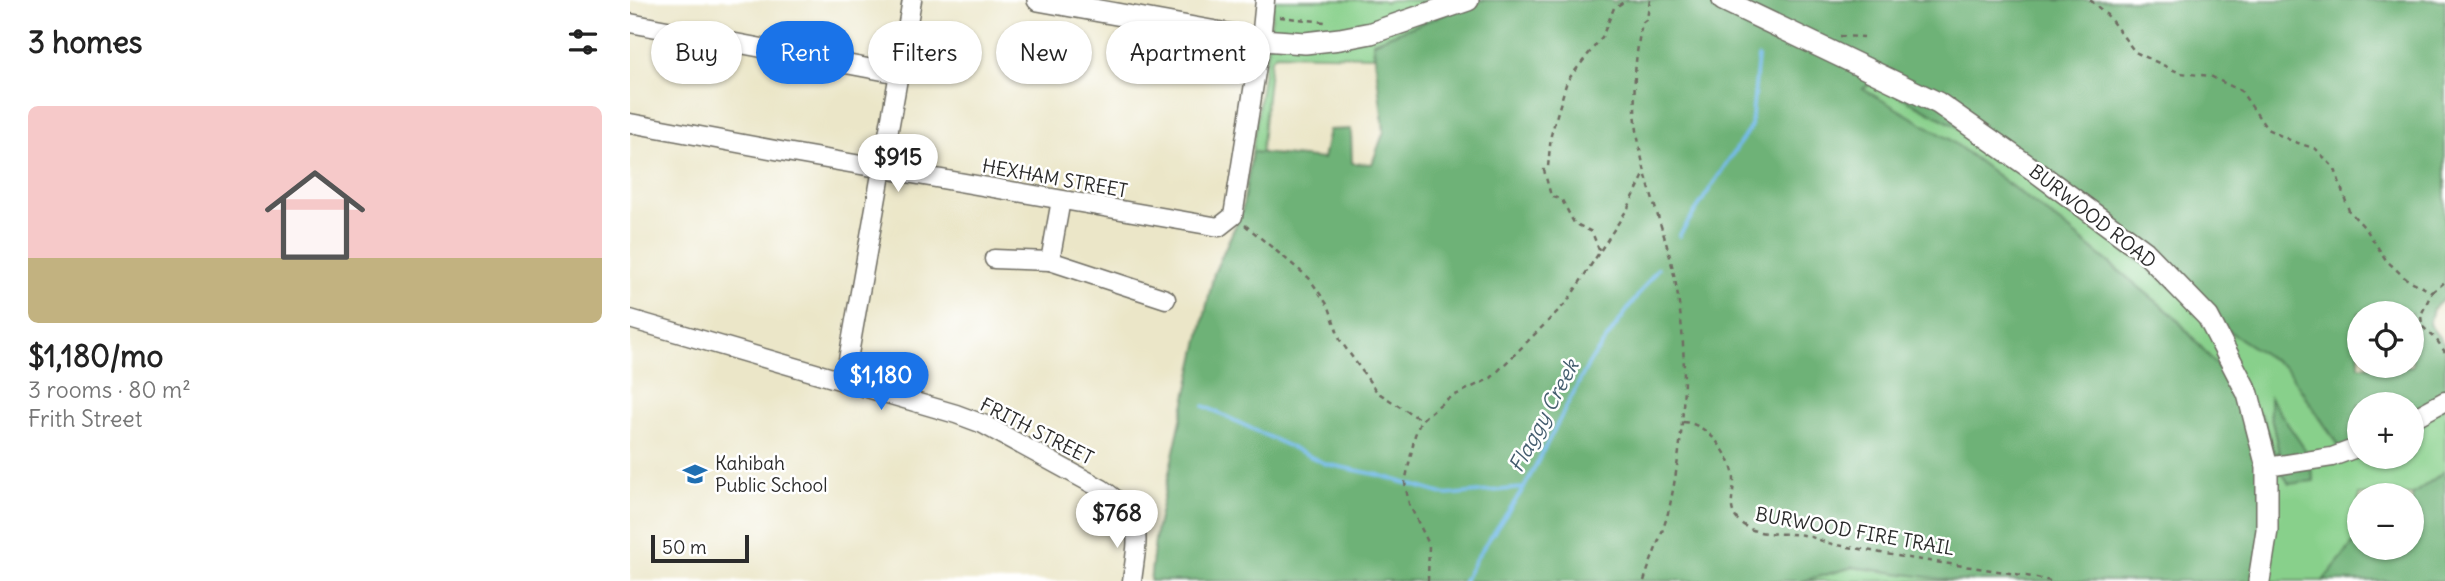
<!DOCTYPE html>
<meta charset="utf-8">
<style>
:root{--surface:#fff;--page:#f6f6f6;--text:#222;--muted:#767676;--accent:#1a73e8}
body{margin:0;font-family:Delius,sans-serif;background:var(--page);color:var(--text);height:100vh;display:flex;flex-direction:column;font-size:26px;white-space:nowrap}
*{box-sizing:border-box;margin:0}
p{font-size:23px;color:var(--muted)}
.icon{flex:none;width:38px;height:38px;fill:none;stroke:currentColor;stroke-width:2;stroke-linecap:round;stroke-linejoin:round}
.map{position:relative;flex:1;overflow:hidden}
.sheet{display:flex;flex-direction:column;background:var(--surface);width:630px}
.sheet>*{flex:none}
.top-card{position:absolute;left:21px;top:21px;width:665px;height:63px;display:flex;gap:14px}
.buttons{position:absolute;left:1717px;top:301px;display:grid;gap:14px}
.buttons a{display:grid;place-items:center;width:77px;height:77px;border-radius:50%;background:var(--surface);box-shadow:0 2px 5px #0004;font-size:35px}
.scale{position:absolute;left:21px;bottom:18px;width:98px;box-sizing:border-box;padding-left:7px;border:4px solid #2b2b2b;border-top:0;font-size:19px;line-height:24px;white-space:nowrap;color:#2b2b2b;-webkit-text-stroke:5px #fff;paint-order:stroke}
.price{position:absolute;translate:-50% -60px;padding:0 16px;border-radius:24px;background:#fff;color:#222;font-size:23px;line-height:46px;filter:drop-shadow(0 2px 4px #0008)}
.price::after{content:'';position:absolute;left:50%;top:42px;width:21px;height:16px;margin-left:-10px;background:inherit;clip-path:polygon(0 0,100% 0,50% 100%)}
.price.active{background:var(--accent);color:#fff}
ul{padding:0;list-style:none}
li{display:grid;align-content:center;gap:14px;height:371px;padding:0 28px}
li span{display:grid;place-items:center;height:217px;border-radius:10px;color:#555}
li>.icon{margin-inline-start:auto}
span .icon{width:126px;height:126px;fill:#fffc;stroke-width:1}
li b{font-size:30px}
h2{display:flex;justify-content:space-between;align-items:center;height:84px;padding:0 28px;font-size:30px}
.tag{padding:0 24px;border-radius:32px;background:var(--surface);box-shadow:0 2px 5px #0004;font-size:24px;line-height:63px}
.tag.active{background:var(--accent);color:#fff}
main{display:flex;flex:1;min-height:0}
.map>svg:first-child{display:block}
.green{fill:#88d08b;stroke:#5a7e5b;stroke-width:2}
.forest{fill:#6eb277;stroke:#4c6e51;stroke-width:2;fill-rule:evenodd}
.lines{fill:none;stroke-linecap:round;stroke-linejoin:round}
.stream{stroke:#76bced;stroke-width:3.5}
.minor-casing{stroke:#6e6c62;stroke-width:21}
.major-casing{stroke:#6e6c62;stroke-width:24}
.path{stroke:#6e6c62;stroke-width:2.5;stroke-dasharray:5 5;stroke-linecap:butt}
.minor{stroke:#fff;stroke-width:18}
.major{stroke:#fff;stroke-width:21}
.labels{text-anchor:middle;stroke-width:5;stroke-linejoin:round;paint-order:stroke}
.street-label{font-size:19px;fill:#2b2b2b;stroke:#fff}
.poi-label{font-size:19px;fill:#2b2b2b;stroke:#fff;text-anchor:start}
.water-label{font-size:21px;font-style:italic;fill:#455e6f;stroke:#fff}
</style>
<main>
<section class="sheet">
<h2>3 homes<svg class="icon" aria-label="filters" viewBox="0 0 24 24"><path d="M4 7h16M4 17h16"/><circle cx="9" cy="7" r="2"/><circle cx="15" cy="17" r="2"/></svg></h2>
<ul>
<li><span style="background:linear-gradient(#f6c9c9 70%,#c2b280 0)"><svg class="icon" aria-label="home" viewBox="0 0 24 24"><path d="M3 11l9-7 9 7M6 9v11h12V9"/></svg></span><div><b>$1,180/mo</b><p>3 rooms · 80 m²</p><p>Frith Street</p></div></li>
</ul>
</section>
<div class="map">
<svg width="1815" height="581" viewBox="0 0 1815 581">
<rect width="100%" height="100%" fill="#fff"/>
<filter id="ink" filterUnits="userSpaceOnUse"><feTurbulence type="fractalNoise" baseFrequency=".0143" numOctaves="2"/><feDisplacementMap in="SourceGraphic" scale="14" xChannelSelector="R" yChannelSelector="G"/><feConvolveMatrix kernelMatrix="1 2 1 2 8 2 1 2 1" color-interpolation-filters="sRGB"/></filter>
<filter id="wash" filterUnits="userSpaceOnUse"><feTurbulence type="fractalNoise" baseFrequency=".00686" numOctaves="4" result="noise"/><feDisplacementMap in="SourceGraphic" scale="28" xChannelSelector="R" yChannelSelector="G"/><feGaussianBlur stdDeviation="1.57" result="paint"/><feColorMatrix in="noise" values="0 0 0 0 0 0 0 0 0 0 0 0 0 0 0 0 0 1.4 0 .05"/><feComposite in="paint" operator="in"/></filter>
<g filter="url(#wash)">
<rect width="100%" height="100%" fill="#ebe6c8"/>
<g class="green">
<path d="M644,0H753L755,2L762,0H852L743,42L744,56L646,54L641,59L631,153L622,152Z"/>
<path d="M1243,82L1326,126L1427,198L1606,336L1657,369L1709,447L1729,450V457H1782V423L1815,406V471L1782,495H1729V536L1693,581H1639L1645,473L1652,472L1659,484L1640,412L1649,453H1644L1634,420L1544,316L1438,229L1319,139L1232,89Z"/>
<path d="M1223,567L1316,579L1325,581H1173Z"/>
</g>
<g class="forest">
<path d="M852,0H981L984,2L987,0H1815V298L1803,309L1799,324L1815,345V406L1782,423V404H1729V450L1709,446L1657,369L1606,336L1427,198L1326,126L1243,82L1233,89L1319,139L1438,229L1544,316L1634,420L1644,452L1649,453L1640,412V398L1676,451L1684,481L1659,484L1652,472L1645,473L1639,581H1325L1223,567L1173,581H520L526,531L584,273L612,211L622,152L693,159L699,130L721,129L722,163L742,164L754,131L743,42ZM1729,313H1782V366H1729Z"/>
<path d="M1815,471V581H1693L1729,536V548H1782V495Z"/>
</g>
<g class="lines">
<g class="stream">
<path d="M1049,236L1121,126L1128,57"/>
<path d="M574,406L696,464L749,475L816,495L894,488"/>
<path d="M834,581L845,560L894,488L959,363L1028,268"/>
</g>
</g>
</g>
<g filter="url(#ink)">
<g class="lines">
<g class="minor-casing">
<g id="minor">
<path d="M0,23L269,74"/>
<path d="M0,123L156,152L589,227L603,216L631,40L635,0"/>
<path d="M431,200L420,261L536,299"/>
<path d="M364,259L420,261"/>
<path d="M0,319L326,414L353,424L472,489C515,519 508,533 502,581"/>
<path d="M214,382L282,0"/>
<path d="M1782,419L1815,401"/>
<path d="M1637,467L1702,457L1729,447"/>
</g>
</g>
<g class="major-casing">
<g id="major">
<path d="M408,0L631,40L675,43L710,39L741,33L838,0"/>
<path d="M1093,0L1308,103L1408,173L1515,252L1578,317L1618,394L1637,467V530L1629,581"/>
</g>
</g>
<g class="path">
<path d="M1460,0L1477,15L1505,52L1550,73L1580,76L1611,91L1637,129L1662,141L1686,149L1705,169L1719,211L1736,229L1756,260L1775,278L1802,292L1791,315L1792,326L1806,339L1815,352"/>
<path d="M650,17L695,22"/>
<path d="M1210,36L1234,37"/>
<path d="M615,225L679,278L699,307L710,340L747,392L791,420"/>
<path d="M969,250L962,232L944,223L932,200L921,196L914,170L918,167L921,135L937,81L972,37L984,8L997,0"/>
<path d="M1802,292L1815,282"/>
<path d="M1053,422C1076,423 1098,451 1103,472C1108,491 1091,511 1115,526C1131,537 1154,532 1173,535C1182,536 1190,541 1198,543C1215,547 1234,549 1251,553C1307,564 1364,568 1420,581"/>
<path d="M798,581L799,544L779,504L775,483L785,435L791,420L817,399L861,378L937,302L998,208L1015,173"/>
<path d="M1014,581C1022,556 1034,531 1040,505C1057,424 1060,338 1040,257C1033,230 1023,203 1016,176C1002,123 1001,76 1012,23L1017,19L1020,0"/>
</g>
<use href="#minor" class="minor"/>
<use href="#major" class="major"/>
</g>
</g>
<defs>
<g id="school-bare" transform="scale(1.89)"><path d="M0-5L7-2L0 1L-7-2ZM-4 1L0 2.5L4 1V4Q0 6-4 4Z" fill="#1f6fb2" stroke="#fff" stroke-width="2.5" paint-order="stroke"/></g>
</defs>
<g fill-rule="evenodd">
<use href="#school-bare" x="65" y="474"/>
</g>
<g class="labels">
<g class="street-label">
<text transform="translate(425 178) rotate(10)" y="7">HEXHAM STREET</text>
<text transform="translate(1463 216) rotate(38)" y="7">BURWOOD ROAD</text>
<text transform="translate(407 431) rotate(27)" y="7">FRITH STREET</text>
<text transform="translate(1225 531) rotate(10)" y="7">BURWOOD FIRE TRAIL</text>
</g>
<g class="poi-label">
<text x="85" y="470">Kahibah<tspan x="85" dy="22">Public School</tspan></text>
</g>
<g class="water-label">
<text transform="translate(914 416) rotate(-62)" y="7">Flaggy Creek</text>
</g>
</g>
</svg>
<div class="buttons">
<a><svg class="icon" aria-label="locate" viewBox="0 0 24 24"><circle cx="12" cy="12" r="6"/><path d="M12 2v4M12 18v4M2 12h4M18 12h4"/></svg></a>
<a>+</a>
<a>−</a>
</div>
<div class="scale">50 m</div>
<b class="price" style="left:268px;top:194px">$915</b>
<b class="price active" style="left:251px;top:412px">$1,180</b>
<b class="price" style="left:487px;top:550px">$768</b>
<div class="top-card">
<a class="tag">Buy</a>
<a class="tag active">Rent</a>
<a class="tag">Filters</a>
<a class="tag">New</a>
<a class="tag">Apartment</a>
</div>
</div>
</main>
